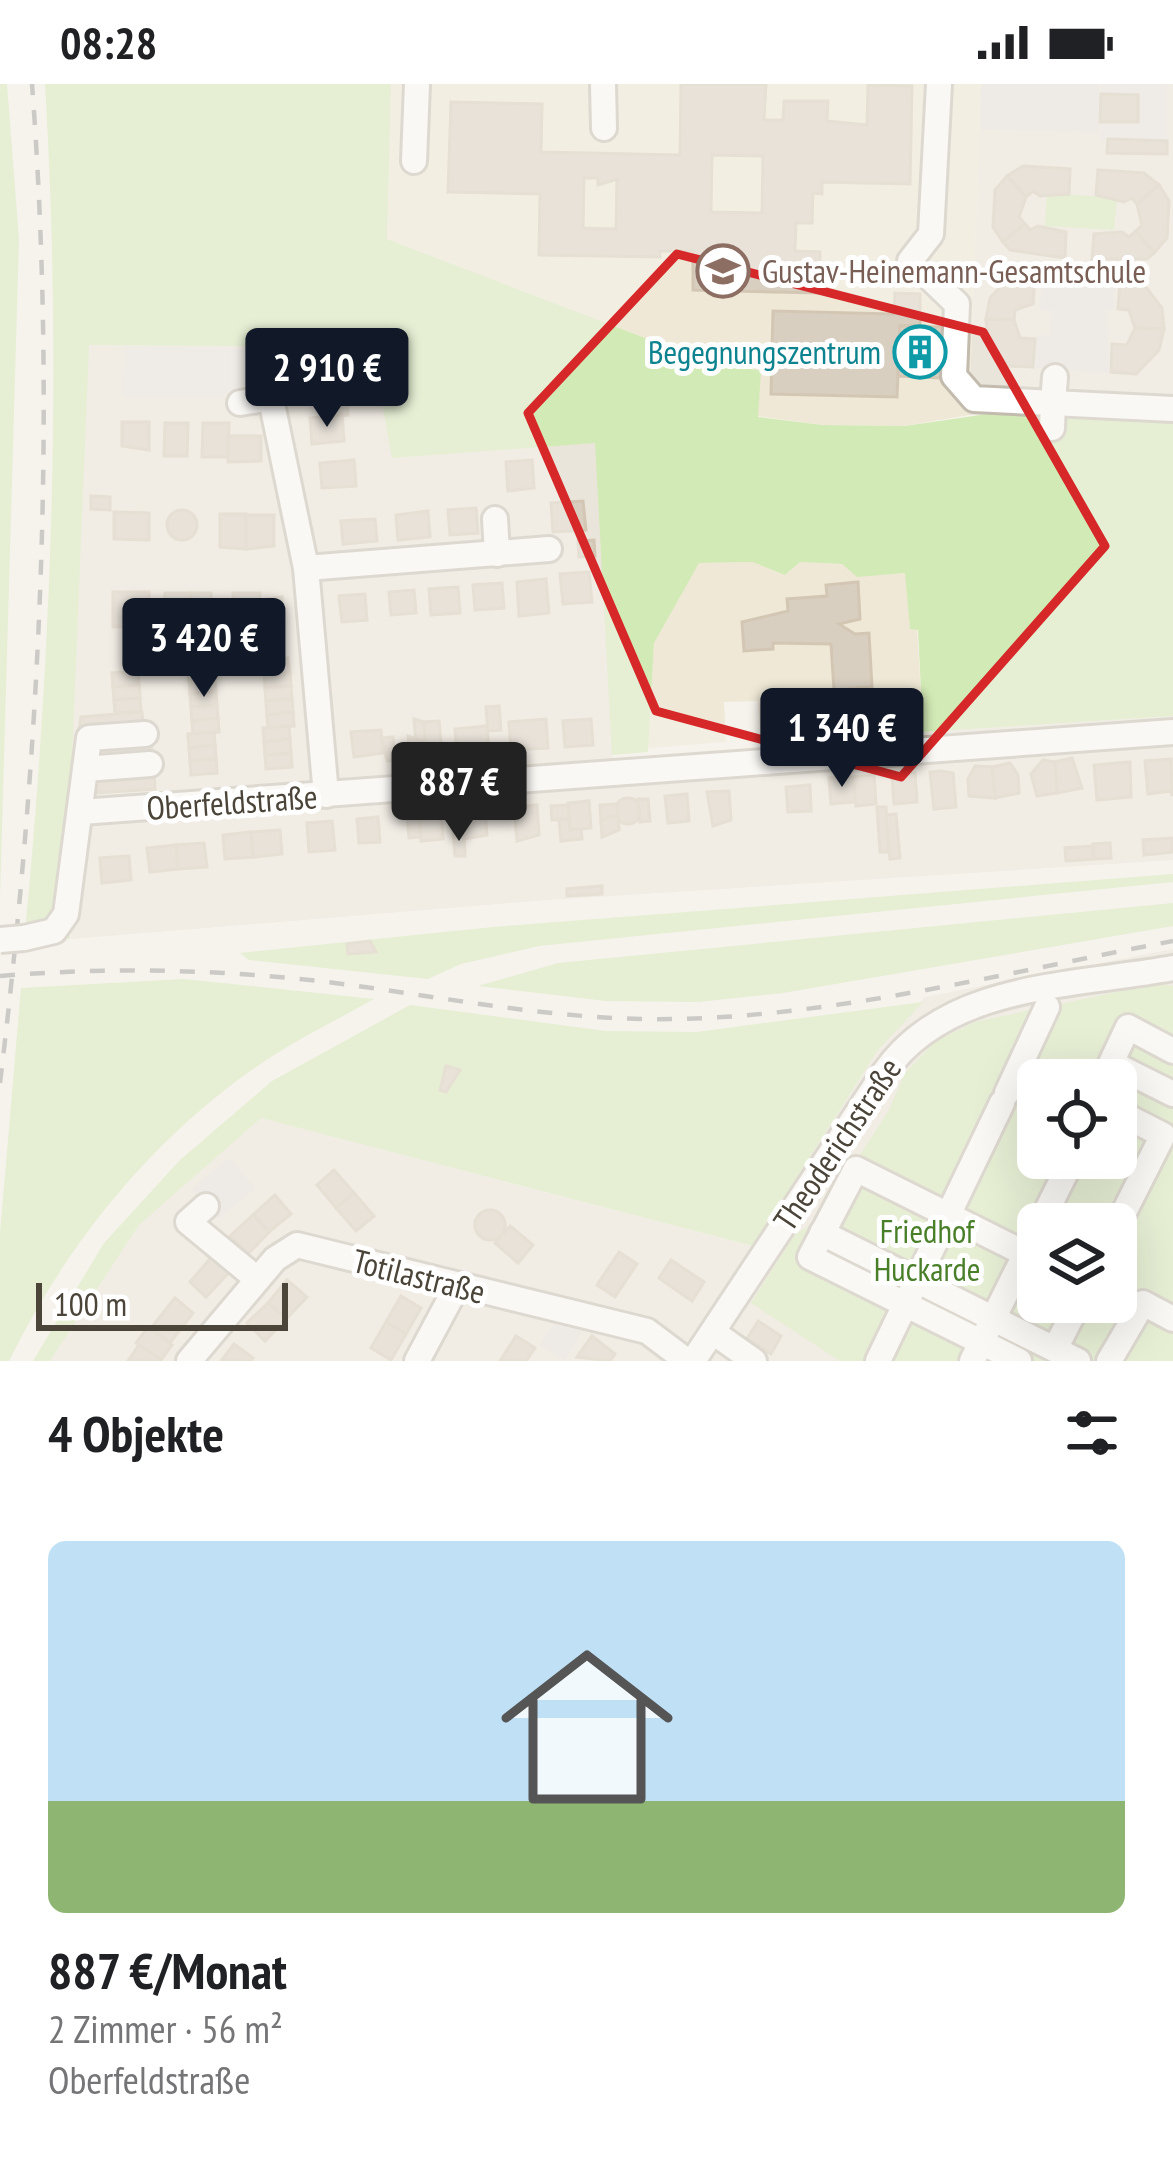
<!DOCTYPE html>
<html lang="de">
<meta charset="utf-8">
<style>
:root{--surface:#fff;--page:#f2f2f2;--text:#202124;--muted:#757577;--line:#e0e0e0;--accent:#111827}
body{margin:0;font-family:"PT Sans Narrow",sans-serif;background:var(--page);color:var(--text);height:100vh;display:flex;flex-direction:column;font-size:45px;white-space:nowrap}
*{box-sizing:border-box;margin:0}
p{font-size:39px;color:var(--muted)}
.icon{flex:none;width:66px;height:66px;fill:none;stroke:currentColor;stroke-width:2;stroke-linecap:round;stroke-linejoin:round}
.map{position:relative;height:1277px;overflow:hidden}
.details{display:flex;flex-direction:column;background:var(--surface);flex:1}
.details>*{flex:none}
.controls{position:absolute;left:1017px;top:975px;display:grid;gap:24px}
.controls a{display:grid;place-items:center;width:120px;height:120px;border-radius:18px;background:var(--surface);box-shadow:0 12px 48px #0002;font-size:60px}
.scale{position:absolute;left:36px;bottom:30px;width:252px;box-sizing:border-box;padding-left:12px;border:6px solid #4b4439;border-top:0;font-size:33px;line-height:42px;white-space:nowrap;color:#4b4439;-webkit-text-stroke:9px #fff;paint-order:stroke}
.price{position:absolute;translate:-50% -102px;padding:0 27px;border-radius:12px;background:var(--accent);color:#fff;font-size:39px;line-height:78px;filter:drop-shadow(0 3px 6px #0008)}
.price::after{content:'';position:absolute;left:50%;top:72px;width:36px;height:27px;margin-left:-18px;background:inherit;clip-path:polygon(0 0,100% 0,50% 100%)}
.price.on{background:#222;color:#fff}
ul{padding:0;list-style:none}
li{display:grid;align-content:center;gap:24px;height:636px;padding:0 48px}
li+li{border-top:3px solid var(--line)}
li span{display:grid;place-items:center;height:372px;border-radius:18px;color:#555}
li>.icon{margin-inline-start:auto}
span .icon{width:216px;height:216px;fill:#fffc;stroke-width:1}
li b{font-size:51px}
h2{display:flex;justify-content:space-between;align-items:center;height:144px;padding:0 48px;font-size:51px}
.status{display:flex;justify-content:space-between;align-items:center;height:84px;padding:0 60px;background:var(--surface);direction:ltr}
.status svg{height:33px;fill:currentColor}
.map>svg:first-child{display:block}
.residential{fill:#eae5da;fill-rule:evenodd}
.industrial{fill:#e6e2dd}
.education{fill:#efe8d6}
.green{fill:#d2eab5;fill-rule:evenodd}
.parking{fill:#e5e3e0}
.building{fill:#d8cfc1;stroke:#d3c7b4;stroke-width:3;fill-rule:evenodd}
.lines{fill:none;stroke-linecap:round;stroke-linejoin:round}
.minor-casing{stroke:#c2bbae;stroke-width:30}
.minor{stroke:#fff;stroke-width:24}
.rail{stroke:#9a9a9a;stroke-width:4.5;stroke-dasharray:15 15;stroke-linecap:butt}
.minor-bridge-casing{stroke:#c2bbae;stroke-width:30;stroke-linecap:butt}
.minor-bridge{stroke:#fff;stroke-width:24}
.marked{fill:none;stroke:#d62828;stroke-width:9;stroke-linejoin:round}
.labels{text-anchor:middle;stroke-width:10;stroke-linejoin:round;paint-order:stroke}
.education-label{font-size:33px;fill:#785e54;stroke:#fff;text-anchor:start}
.culture-label{font-size:33px;fill:#0d838f;stroke:#fff;text-anchor:end}
.street-label{font-size:33px;fill:#4b4439;stroke:#fff}
.park-label{font-size:33px;fill:#4a7f2a;stroke:#fff}
</style>
<div class="status"><b>08:28</b><svg viewBox="0 0 49 12"><path d="M0 12V9h3v3zM5 12V6h3v6zM10 12V3h3v9zM15 12V0h3v12zM26 1h20v11H26zM47 4h2v5h-2z"/></svg></div>
<div class="map">
<svg width="1173" height="1277" viewBox="0 0 1173 1277">
<rect width="100%" height="100%" fill="#f6f3ec"/>
<g class="residential">
<path d="M981,0H1173V332L969,331Z"/>
<path d="M88,261L373,263L393,374L596,358L614,702L925,680L923,648L1173,632V776L547,816L71,855L69,749Z"/>
<path d="M1173,865V1277H50L139,1141L261,1034L752,1162L878,966L925,913ZM1038,996H1116V1074H1038ZM1038,1140H1116V1218H1038Z"/>
</g>
<g class="industrial">
<path d="M1101,0H1167V70L1107,69V56L1100,55Z"/>
<path d="M126,263L246,265L253,297L216,314L122,312Z"/>
</g>
<g class="education">
<path d="M391,0H981L969,331L905,342L822,341L757,332L760,287L687,270L387,155Z"/>
<path d="M754,478L785,491L800,478L842,480L857,492L906,489L910,544L917,545L923,644L761,656L758,617L724,618L726,658L648,664L654,559L666,533L699,479Z"/>
</g>
<g class="green">
<path d="M0,0H7L19,155L0,813Z"/>
<path d="M45,0H391L387,155L687,270L761,287L758,333L822,341L905,342L1042,322L1173,332V632L923,648L918,546L910,545L905,489L857,493L842,480L800,478L785,491L753,478L699,479L654,559L648,668L612,671L595,359L392,374L372,263L89,261L69,749L70,855L25,848C52,567 62,281 45,0Z"/>
<path d="M1047,109L1117,114L1114,146L1045,142Z"/>
<path d="M1173,790V798L539,862L461,880L428,895L249,876L240,869L493,843Z"/>
<path d="M1173,819V842L783,909L698,918L606,917L478,902L558,879Z"/>
<path d="M184,895L374,915C337,936 297,955 262,979C153,1053 67,1159 9,1277H0V1149L21,904Z"/>
<path d="M1155,900L1173,902V1277H840L751,1219L795,1150L815,1139L888,1028L905,989L936,957L975,938ZM1038,996H1116V1074H1038ZM1038,1140H1116V1218H1038Z"/>
<path d="M923,918L878,966L753,1162L261,1034L139,1141L50,1277H33L104,1159L180,1076L272,997L410,921L606,947L697,948Z"/>
</g>
<g class="parking">
<path d="M981,0H1099L1098,48L980,45Z"/>
<path d="M1042,191L1115,196L1113,226H1107L1109,289L1036,284L1037,251L1050,252L1052,227L1040,226Z"/>
<path d="M229,1074L255,1104L218,1135L192,1105Z"/>
<path d="M558,1233L582,1247L565,1276L540,1261Z"/>
</g>
<g class="building">
<path d="M681,0H766L764,36H783L784,17H828L827,37L867,41L868,1L912,2L910,100L822,98V110L813,109L812,139H796L795,167L820,168L819,209L693,206V167H660V173L539,171L540,110L448,108L451,18L542,20L541,68L680,71ZM712,71L763,72L762,129L711,128ZM584,94H598V101L617,95L616,145L583,144Z"/>
<path d="M1101,10L1138,11V38H1100Z"/>
<path d="M1108,55L1167,57V70L1107,69Z"/>
<path d="M1023,82L1070,85L1069,110L1040,112L1033,107L1026,113L1007,92Z"/>
<path d="M1098,86L1144,89L1159,101L1137,120L1132,114L1124,118L1096,111Z"/>
<path d="M1007,92L1026,113L1019,133L1025,140L1003,158L993,143L995,106Z"/>
<path d="M1159,101L1169,117L1167,154L1154,169L1136,147L1142,141L1137,120Z"/>
<path d="M1025,140L1030,146L1038,142L1066,148L1065,174L1010,166L1003,158Z"/>
<path d="M1136,147L1154,169L1147,175H1092L1094,150L1122,148L1129,153Z"/>
<path d="M1013,190L1035,191L1033,220L1015,226L1014,236L986,235L990,214Z"/>
<path d="M1120,197L1142,198L1162,224L1164,245L1135,244L1129,226L1118,225Z"/>
<path d="M895,209L920,210V241L900,242L897,313L771,310L773,227L894,230Z"/>
<path d="M986,235L1014,236L1020,254L1035,255L1033,283L1008,282L988,256Z"/>
<path d="M900,242L942,243L940,294L898,292Z"/>
<path d="M1135,244L1164,245L1159,266L1136,290L1111,288L1112,260L1127,261Z"/>
<path d="M356,265V280H341L340,266Z"/>
<path d="M331,276V302L299,303V277Z"/>
<path d="M347,316L348,331L332,332L330,318Z"/>
<path d="M342,331L344,357L312,360L310,334Z"/>
<path d="M122,338H149V366L122,362Z"/>
<path d="M165,339H188L187,372H164Z"/>
<path d="M203,339H229L228,373H202Z"/>
<path d="M228,352H261V377L228,378Z"/>
<path d="M354,376L356,402L322,404L320,379Z"/>
<path d="M532,376L534,404L508,407L506,378Z"/>
<path d="M91,412L110,413V426L91,425Z"/>
<path d="M583,417L586,446L553,448L551,419Z"/>
<path d="M476,424L478,449L450,451L448,426Z"/>
<circle cx="182" cy="441" r="15"/>
<path d="M428,427L430,453L398,456L396,431Z"/>
<path d="M114,428L149,429V456L114,455Z"/>
<path d="M220,430H246V465L220,463Z"/>
<path d="M246,431H274V462L246,465Z"/>
<path d="M375,435L377,457L343,460L341,437Z"/>
<path d="M594,456L595,472L579,473L578,457Z"/>
<path d="M589,488L592,518L563,520L560,490Z"/>
<path d="M546,495L549,529L519,532L517,498Z"/>
<path d="M858,498L860,535L839,540L855,550L869,549L872,603L834,606L831,560L773,559V565L744,567L742,538L788,527L787,515L827,512L826,501Z"/>
<path d="M502,499L504,524L475,526L473,501Z"/>
<path d="M458,503L460,529L431,531L429,505Z"/>
<path d="M414,506L416,529L391,531L389,508Z"/>
<path d="M113,508H149V542L113,543Z"/>
<path d="M165,509H191V536L164,539Z"/>
<rect x="191" y="509" width="20" height="26"/>
<path d="M233,509H260L259,542H233Z"/>
<path d="M365,510L367,536L342,538L339,512Z"/>
<path d="M282,513L281,540L259,543L260,516Z"/>
<path d="M288,574L290,589L264,590L262,577Z"/>
<path d="M213,581L215,595L189,597L187,583Z"/>
<path d="M138,587L139,601L113,603L112,589Z"/>
<path d="M290,589L291,602L265,604L264,590Z"/>
<path d="M215,595L216,608L190,610L189,597Z"/>
<path d="M139,601L140,614L114,616L113,603Z"/>
<path d="M291,602L292,615L266,617L265,604Z"/>
<path d="M216,608L217,621L191,623L190,610Z"/>
<path d="M140,614L141,627L115,629L114,616Z"/>
<path d="M292,615L293,628L267,631L266,617Z"/>
<path d="M217,621L218,634L192,637L191,623Z"/>
<path d="M499,622L501,646L488,647L486,623Z"/>
<path d="M142,628L143,642L79,647L81,633Z"/>
<path d="M293,628L294,642L268,644L267,631Z"/>
<path d="M218,634L219,648L193,650L192,637Z"/>
<path d="M414,635L424,638L425,658L416,659Z"/>
<path d="M546,635L548,664L511,666L509,638Z"/>
<path d="M591,635L593,661L565,663L563,637Z"/>
<path d="M439,637L442,672L410,675L408,652L425,658L424,638Z"/>
<path d="M289,642L290,655L264,658L263,644Z"/>
<path d="M487,642L489,668L457,670L455,645Z"/>
<path d="M381,646L383,669L354,673L351,648Z"/>
<path d="M214,648L215,661L189,664L188,650Z"/>
<path d="M393,653L395,676L387,677L382,654Z"/>
<path d="M290,655L291,669L265,671L264,658Z"/>
<path d="M151,659L152,673L102,677L101,663Z"/>
<path d="M215,661L216,675L190,677L189,664Z"/>
<path d="M291,669L292,683L266,685L265,671Z"/>
<path d="M1072,674L1082,704L1057,709L1055,678Z"/>
<path d="M216,675L217,689L191,691L190,677Z"/>
<path d="M1171,675L1172,712L1171,707L1148,710L1145,677Z"/>
<path d="M1043,676L1055,678L1057,709L1037,712L1031,690Z"/>
<path d="M1130,678L1131,713L1097,716L1094,681Z"/>
<path d="M1010,679L1018,691L1019,709L995,714L992,683Z"/>
<path d="M975,682L992,683L995,714L969,712L968,695Z"/>
<path d="M941,687L953,689L956,723L934,725L930,688Z"/>
<path d="M915,689L917,718L894,720L892,690Z"/>
<path d="M154,691L155,705L96,709L95,696Z"/>
<path d="M874,691L876,720L856,722L853,693Z"/>
<path d="M853,693L855,718L831,720L829,694Z"/>
<path d="M810,701L811,727L788,728L786,703Z"/>
<path d="M729,707L731,736L713,742L707,708Z"/>
<path d="M687,710L689,737L668,739L665,712Z"/>
<circle cx="628" cy="727" r="13"/>
<path d="M638,715H648L650,737L640,738Z"/>
<path d="M589,717L591,744L570,746L568,719Z"/>
<path d="M617,720L618,733L601,738L600,721Z"/>
<path d="M537,721L539,751L517,757L514,723Z"/>
<path d="M568,721L569,735L552,736L551,722Z"/>
<path d="M877,723H886L889,768H880Z"/>
<path d="M485,725L487,751L464,755L462,726Z"/>
<path d="M441,728L443,755L421,757L419,730Z"/>
<path d="M896,730L900,774L890,775L886,731Z"/>
<path d="M419,731L421,753L409,754L407,732Z"/>
<path d="M378,733L380,758L359,759L357,735Z"/>
<path d="M609,733H618L619,746L602,753L601,738Z"/>
<path d="M559,735H569L570,746L581,745L582,755L561,757Z"/>
<path d="M332,737L335,766L309,768L307,739Z"/>
<path d="M280,746L282,770L253,773L251,748Z"/>
<path d="M464,747L465,772H455L453,748Z"/>
<path d="M251,748L253,773L225,775L223,751Z"/>
<path d="M1173,754V768L1144,771L1143,756Z"/>
<path d="M204,759L207,783L178,785L176,761Z"/>
<path d="M1110,759L1111,774L1094,775L1093,760Z"/>
<path d="M176,761L178,785L150,788L147,764Z"/>
<path d="M1093,762L1094,775L1066,777L1065,764Z"/>
<path d="M129,772L131,796L102,799L100,774Z"/>
<path d="M602,802V810L567,812V805Z"/>
<path d="M370,857L376,868L348,870L347,860Z"/>
<path d="M446,982L460,986L446,1008L440,1006Z"/>
<path d="M334,1086L354,1109L336,1124L317,1101Z"/>
<path d="M354,1109L374,1132L356,1147L336,1124Z"/>
<path d="M275,1111L291,1130L269,1148L253,1131Z"/>
<circle cx="490" cy="1141" r="15"/>
<path d="M253,1131L269,1148L248,1170L230,1152Z"/>
<path d="M510,1142L533,1161L518,1179L495,1159Z"/>
<path d="M619,1168L637,1180L615,1213L597,1201Z"/>
<path d="M215,1169L232,1185L206,1213L190,1198Z"/>
<path d="M671,1176L704,1198L692,1217L659,1194Z"/>
<path d="M287,1196L307,1213L286,1235L268,1219Z"/>
<path d="M401,1212L421,1224L406,1250L386,1238Z"/>
<path d="M175,1214L193,1229L170,1259L151,1244Z"/>
<path d="M268,1219L286,1235L265,1257L247,1239Z"/>
<path d="M758,1237L781,1252L771,1270L747,1255Z"/>
<path d="M386,1238L406,1250L391,1276L371,1264Z"/>
<path d="M148,1243L172,1261L161,1276L136,1259Z"/>
<path d="M516,1252L535,1264L526,1277H500Z"/>
<path d="M592,1252L615,1270L610,1277L577,1273Z"/>
<path d="M234,1260L253,1274L250,1277H221Z"/>
<path d="M139,1261L159,1274L157,1277H128Z"/>
</g>
<g class="lines">
<g class="minor-casing">
<g id="minor">
<path d="M603,0L604,44"/>
<path d="M414,77L417,0"/>
<path d="M910,177L931,150L939,0"/>
<path d="M931,195L957,220L954,292L974,315L1053,319L1052,344"/>
<path d="M264,281L306,484L326,711"/>
<path d="M1055,293L1053,319L1173,325"/>
<path d="M240,319L271,314"/>
<path d="M495,435L497,470"/>
<path d="M306,484L549,465"/>
<path d="M85,685L89,654L145,650"/>
<path d="M81,728L1173,648"/>
<path d="M24,854L54,847L66,830L85,685L150,680"/>
<path d="M1173,967L1128,943L1111,979L1173,1010"/>
<path d="M1007,1009L1047,923"/>
<path d="M1116,1027L1163,1051L1116,1144"/>
<path d="M206,1122L188,1138L257,1195"/>
<path d="M1040,1140L1073,1074"/>
<path d="M822,1149L1078,1277"/>
<path d="M713,1248L754,1277"/>
<path d="M1055,1265L1079,1218"/>
<path d="M189,1277L275,1175L297,1161L647,1247L687,1277"/>
<path d="M417,1277L457,1202"/>
<path d="M693,1277L884,989C946,899 1074,902 1173,884"/>
<path d="M878,1277L1002,1019"/>
<path d="M972,1277L1038,1145"/>
<path d="M1019,1277L810,1173L856,1085L1038,1176"/>
<path d="M1109,1277L1143,1219L1173,1235"/>
</g>
</g>
<use href="#minor" class="minor"/>
<g class="rail">
<path d="M0,892C109,883 218,885 327,898C432,911 536,933 643,935C816,938 1002,889 1173,857"/>
<path d="M0,999C40,668 57,332 32,0"/>
</g>
<g class="minor-bridge-casing">
<path id="minor-bridge" d="M0,856L24,854"/>
</g>
<use href="#minor-bridge" class="minor-bridge"/>
</g>
<path d="M0 0H1173V1277H0ZM677,170L983,248L1105,462L901,693L656,627L528,329Z" fill="#f6f3ec" fill-opacity=".55" fill-rule="evenodd"/>
<path class="marked" d="M677,170L983,248L1105,462L901,693L656,627L528,329Z"/>
<defs>
<g id="school-ring" transform="scale(2.7)"><circle r="9.5" fill="#fff" stroke="#8d6e63" stroke-width="1.5"/><path d="M0-5L7-2L0 1L-7-2ZM-4 1L0 2.5L4 1V4Q0 6-4 4Z" fill="#8d6e63"/></g>
<g id="building-ring" transform="scale(2.7)"><circle r="9.5" fill="#fff" stroke="#0f9aa8" stroke-width="1.5"/><path d="M-4-6H4V6H1V3H-1V6H-4ZM-2.5-4.3h1.7v1.8h-1.7ZM.8-4.3h1.7v1.8H.8ZM-2.5-1h1.7V.8h-1.7ZM.8-1h1.7V.8H.8Z" fill="#0f9aa8"/></g>
</defs>
<g fill-rule="evenodd">
<use href="#school-ring" x="723" y="187"/>
<use href="#building-ring" x="920" y="268"/>
</g>
<g class="labels">
<g class="education-label">
<text x="762" y="199">Gustav-Heinemann-Gesamtschule</text>
</g>
<g class="culture-label">
<text x="881" y="280">Begegnungszentrum</text>
</g>
<g class="street-label">
<text transform="translate(232 718) rotate(-4)" y="12">Oberfeldstraße</text>
<text transform="translate(837 1060) rotate(-56)" y="12">Theoderichstraße</text>
<text transform="translate(419 1192) rotate(14)" y="12">Totilastraße</text>
</g>
<g class="park-label">
<text x="927" y="1159">Friedhof<tspan x="927" dy="38">Huckarde</tspan></text>
</g>
</g>
</svg>
<div class="controls">
<a><svg class="icon" aria-label="locate" viewBox="0 0 24 24"><circle cx="12" cy="12" r="6"/><path d="M12 2v4M12 18v4M2 12h4M18 12h4"/></svg></a>
<a><svg class="icon" aria-label="layers" viewBox="0 0 24 24"><path d="M12 4l9 5-9 5-9-5zM3 14l9 5 9-5"/></svg></a>
</div>
<div class="scale">100 m</div>
<b class="price" style="left:327px;top:346px">2 910 €</b>
<b class="price" style="left:204px;top:616px">3 420 €</b>
<b class="price" style="left:842px;top:706px">1 340 €</b>
<b class="price on" style="left:459px;top:760px">887 €</b>
</div>
<section class="details">
<h2>4 Objekte<svg class="icon" aria-label="filters" viewBox="0 0 24 24"><path d="M4 7h16M4 17h16"/><circle cx="9" cy="7" r="2"/><circle cx="15" cy="17" r="2"/></svg></h2>
<ul>
<li><span style="background:linear-gradient(#bfe0f5 70%,#8fb573 0)"><svg class="icon" aria-label="home" viewBox="0 0 24 24"><path d="M3 11l9-7 9 7M6 9v11h12V9"/></svg></span><div><b>887 €/Monat</b><p>2 Zimmer · 56 m²</p><p>Oberfeldstraße</p></div></li>
</ul>
</section>
